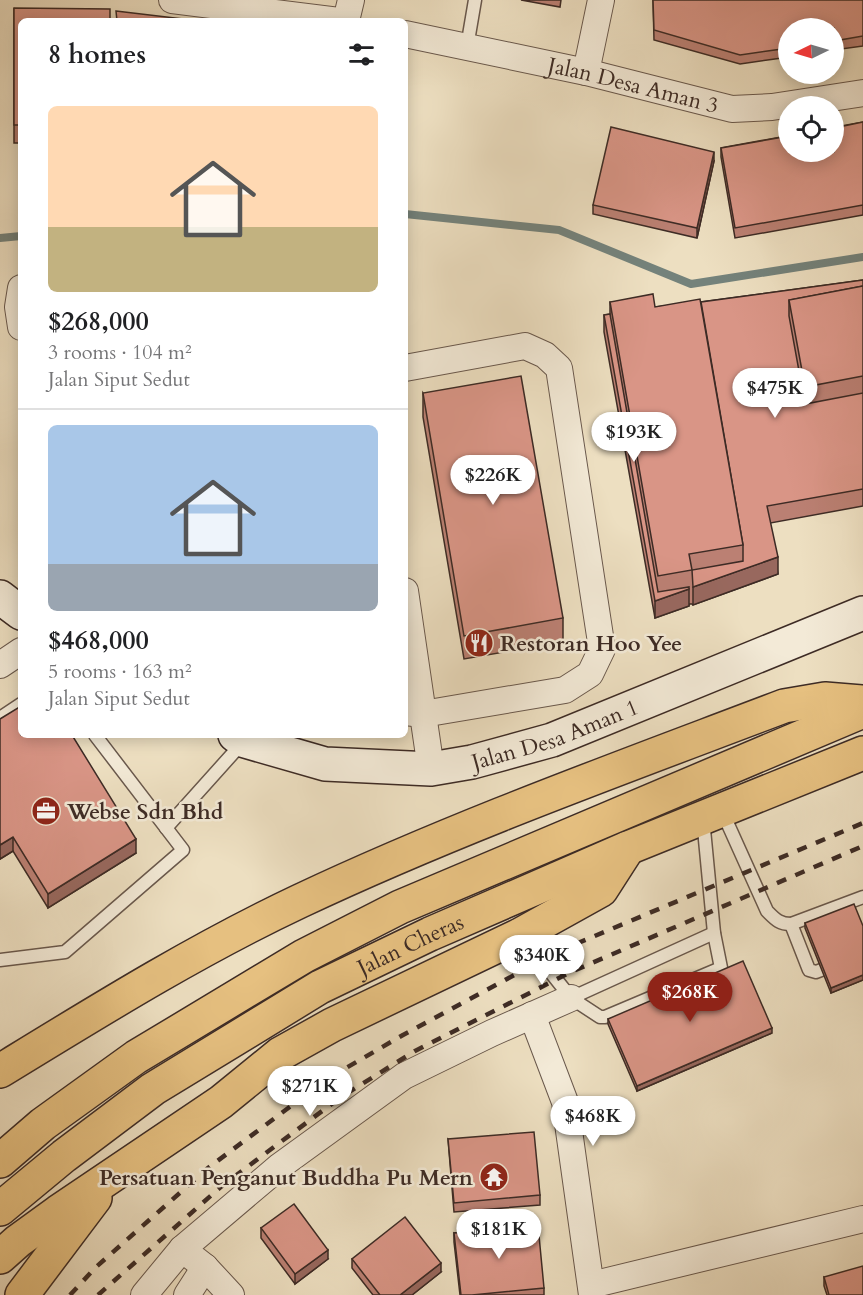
<!DOCTYPE html>
<meta charset="utf-8">
<style>
:root{--surface:#fff;--page:#f6f6f6;--text:#202124;--muted:#757577;--line:#e0e0e0;--accent:#8f2418}
body{margin:0;font-family:Cardo,serif;background:var(--page);color:var(--text);height:100vh;display:flex;flex-direction:column;font-size:22px;white-space:nowrap}
*{box-sizing:border-box;margin:0}
p{font-size:20px;color:var(--muted)}
.icon{flex:none;width:33px;height:33px;fill:none;stroke:currentColor;stroke-width:2;stroke-linecap:round;stroke-linejoin:round}
.map{position:relative;flex:1;overflow:hidden}
.drawer{position:absolute;left:18px;top:18px;width:390px;height:720px;display:flex;flex-direction:column;background:var(--surface);border-radius:9px;box-shadow:0 3px 15px #0003}
.drawer>*{flex:none}
.needle{width:39px;rotate:265deg}
.buttons{position:absolute;left:778px;top:18px;display:grid;gap:12px}
.buttons a{display:grid;place-items:center;width:66px;height:66px;border-radius:50%;background:var(--surface);box-shadow:0 3px 15px #0003;font-size:30px}
.price{position:absolute;translate:-50% -51px;padding:0 14px;border-radius:21px;background:#fff;color:#222;font-size:20px;line-height:39px;filter:drop-shadow(0 2px 3px #0008)}
.price::after{content:'';position:absolute;left:50%;top:36px;width:18px;height:14px;margin-left:-9px;background:inherit;clip-path:polygon(0 0,100% 0,50% 100%)}
.price.current{background:var(--accent);color:#fff}
ul{padding:0;list-style:none}
li{display:grid;align-content:center;gap:12px;height:318px;padding:0 30px}
li+li{border-top:2px solid var(--line)}
li span{display:grid;place-items:center;height:186px;border-radius:9px;color:#555}
li>.icon{margin-inline-start:auto}
span .icon{width:108px;height:108px;fill:#fffc;stroke-width:1}
li b{font-size:26px}
h2{display:flex;justify-content:space-between;align-items:center;height:72px;padding:0 30px;font-size:26px}
.map>svg:first-child{display:block}
.lines{fill:none;stroke-linecap:round;stroke-linejoin:round}
.stream{stroke:#74827b;stroke-width:8}
.lane-casing{stroke:#69584c;stroke-width:15}
.street-casing{stroke:#69584c;stroke-width:28}
.secondary-casing{stroke:#3d2b25;stroke-width:36}
.highway-casing{stroke:#3d2b25;stroke-width:36}
.lane{stroke:#f3ead7;stroke-width:12}
.street{stroke:#f3ead7;stroke-width:26}
.secondary{stroke:#f3ead7;stroke-width:33}
.highway{stroke:#e6c080;stroke-width:33}
.rail{stroke:#3d2b25;stroke-width:4.5;stroke-dasharray:10 10;stroke-linecap:butt}
.wall{fill:#bb8073;stroke:#3d2b25;stroke-width:1.5}
.shaded-wall{fill:#98685e;stroke:#3d2b25;stroke-width:1.5}
.building{fill:#d99586;stroke:#3d2b25;stroke-width:1.5}
.labels{text-anchor:middle;stroke-width:5;stroke-linejoin:round;paint-order:stroke}
.street-label{font-size:22px;fill:#3d2b25;stroke:#f3ead7}
.poi-label{font-size:22px;font-weight:bold;fill:#3d2b25;stroke:#f3ead7;text-anchor:start}
</style>
<div class="map">
<svg width="863" height="1295" viewBox="0 0 863 1295">
<rect width="100%" height="100%" fill="#eddfc1"/>
<filter id="stains"><feTurbulence type="fractalNoise" baseFrequency=".00333" numOctaves="4"/><feColorMatrix values="0 0 0 0 .2 0 0 0 0 .09 0 0 0 0 .02 0 0 0 .5 -.17"/></filter>
<radialGradient id="worn" r=".72"><stop offset=".6" stop-color="#630" stop-opacity="0"/><stop offset="1" stop-color="#630" stop-opacity=".3"/></radialGradient>
<g class="lines">
<g class="stream">
<path d="M405,214L559,230L691,284L863,257"/>
<path d="M0,238L21,236"/>
</g>
<g class="lane-casing">
<g id="lane">
<path d="M467,47L475,0"/>
<path d="M0,718L21,704"/>
<path d="M722,811L767,911C775,919 779,924 791,924L863,897"/>
<path d="M166,828L244,741"/>
<path d="M791,924L809,970L816,972L863,954"/>
<path d="M521,935L571,998L600,1017H605L721,968L714,933L703,819"/>
<path d="M0,960L65,952L183,850L95,735"/>
<path d="M571,998L714,933"/>
</g>
</g>
<g class="street-casing">
<g id="street">
<path d="M172,0L339,21"/>
<path d="M346,21L351,0"/>
<path id="s1" d="M405,34L586,72L732,109L772,107L863,93"/>
<path d="M586,72L601,0"/>
<path d="M21,288L18,307L21,327"/>
<path d="M405,368L525,346L545,355L559,368L602,649L590,674L565,690L423,714L405,712"/>
<path d="M405,591L431,769"/>
<path d="M0,665L21,651"/>
<path d="M532,1015L565,1102L592,1295"/>
<path d="M182,1249L205,1267L231,1295"/>
<path d="M591,1285L863,1219"/>
<path d="M144,1295L182,1249L280,1166L404,1076L492,1033L571,998"/>
<path d="M187,1295L205,1267"/>
</g>
</g>
<g class="secondary-casing">
<g id="secondary">
<path d="M0,597L21,613"/>
<path id="s2" d="M235,735L245,741L325,764L431,769L472,762L552,740L863,613"/>
</g>
</g>
<g class="highway-casing">
<g id="highway">
<path d="M0,1071C98,1011 196,950 300,901C457,827 621,768 784,706L825,699L863,702"/>
<path d="M0,1161L43,1124L136,1057L304,956L400,907L863,711"/>
<path id="s3" d="M0,1209L64,1156L153,1089L320,987L430,934L628,848L863,753"/>
<path d="M0,1257L18,1241L58,1212L221,1102L280,1054L332,1025L520,935L601,890L628,848"/>
<path d="M22,1295L95,1198"/>
</g>
</g>
<use href="#lane" class="lane"/>
<use href="#street" class="street"/>
<use href="#secondary" class="secondary"/>
<use href="#highway" class="highway"/>
<g class="rail">
<path d="M70,1295L96,1267L208,1168L327,1079L403,1035L559,951L863,823"/>
<path d="M98,1295L223,1185L341,1097L415,1051L571,972L863,846"/>
</g>
</g>
<g class="wall">
<path d="M521,0H561L560,7Z"/>
<path d="M653,0H863V46L834,50V28H789V57L740,64L654,40Z"/>
<path d="M14,8L21,21V143H14Z"/>
<path d="M863,122V215L735,238L721,157V148Z"/>
<path d="M714,161L697,238L593,214V205Z"/>
<path d="M863,280V506L770,523L778,574L693,605L692,604H689V606L655,618L604,332V315L610,314V302L655,307L701,302Z"/>
<path d="M423,393L563,618V642L464,659L423,417Z"/>
<path d="M0,719L136,853L48,908L13,851L0,859Z"/>
<path d="M805,923L863,926V980L831,993L805,928Z"/>
<path d="M608,1019L772,1033L637,1091L608,1024Z"/>
<path d="M448,1139L540,1195V1205L454,1212Z"/>
<path d="M261,1228L328,1259L295,1284L261,1238Z"/>
<path d="M454,1233L544,1288V1295H460L454,1242Z"/>
<path d="M352,1259L441,1272L412,1295H373L352,1268Z"/>
<path d="M824,1277L863,1295H827L824,1286Z"/>
</g>
<g class="shaded-wall">
<path d="M714,152V161L697,238V228Z"/>
<path d="M778,557V574L693,605V587Z"/>
<path d="M689,589V606L655,618V601Z"/>
<path d="M13,837V851L0,859V845Z"/>
<path d="M136,839V853L48,908V894Z"/>
<path d="M863,975V980L831,993V988Z"/>
<path d="M772,1028V1033L637,1091V1086Z"/>
<path d="M328,1250V1259L295,1284V1274Z"/>
<path d="M441,1263V1272L412,1295H400Z"/>
</g>
<g class="building">
<path d="M653,0H863V36L834,41V28H789V48L740,55L654,30Z"/>
<path d="M14,8L110,9V21H21V125H14Z"/>
<path d="M116,11L200,21H117Z"/>
<path d="M863,122V205L735,228L721,148L789,136V152H834V128Z"/>
<path d="M611,127L714,152L697,228L593,205Z"/>
<path d="M863,280V286L789,300V316L805,404L863,393V489L767,506L778,557L693,587L692,570L743,561V545L701,302Z"/>
<path d="M863,286V376L805,387L789,300Z"/>
<path d="M653,294L655,307L700,299L743,545L689,554L692,570L658,576L610,302Z"/>
<path d="M610,314L658,592L689,587V589L655,601L604,315Z"/>
<path d="M521,376L563,618L464,636L423,393Z"/>
<path d="M21,706V735H72L136,839L48,894L13,837L0,845V719Z"/>
<path d="M854,904L863,926V975L831,988L805,923Z"/>
<path d="M743,961L772,1028L637,1086L608,1019Z"/>
<path d="M534,1132L540,1195L454,1203L448,1139Z"/>
<path d="M294,1204L328,1250L295,1274L261,1228Z"/>
<path d="M405,1217L441,1263L400,1295H380L352,1259Z"/>
<path d="M538,1225L544,1288L472,1295H461L454,1233Z"/>
<path d="M863,1266V1295H829L824,1277Z"/>
</g>
<defs>
<g id="restaurant-disc" transform="scale(1.5)"><circle r="9.5" fill="#8f2418" stroke="#f3ead7"/><path d="M-5-6h1v4h1v-4h1v4h1v-4h1v5L-1.5 .5V6h-2V.5L-5-1ZM5-6V6H3V1.5H1.5Q1.5-4 5-6Z" fill="#fff"/></g>
<g id="office-disc" transform="scale(1.5)"><circle r="9.5" fill="#8f2418" stroke="#f3ead7"/><path d="M-6-3h4V-5.5h4V-3h4V5H-6ZM-1-4.5V-3h2v-1.5ZM-6 0V1H6V0Z" fill="#fff"/></g>
<g id="temple-disc" transform="scale(1.5)"><circle r="9.5" fill="#8f2418" stroke="#f3ead7"/><path d="M0-6L5-2H3V0L6.5 2.5H4V6H1.5V3h-3V6H-4V2.5H-6.5L-3 0V-2H-5Z" fill="#fff"/></g>
</defs>
<g fill-rule="evenodd">
<use href="#restaurant-disc" x="479" y="643"/>
<use href="#office-disc" x="46" y="811"/>
<use href="#temple-disc" x="494" y="1177"/>
</g>
<g class="labels">
<g class="street-label">
<text dy="8" stroke="none"><textPath href="#s1" startOffset="234">Jalan Desa Aman 3</textPath></text>
<text dy="8" stroke="none"><textPath href="#s2" startOffset="330">Jalan Desa Aman 1</textPath></text>
<text dy="8" stroke="none"><textPath href="#s3" startOffset="490">Jalan Cheras</textPath></text>
</g>
<g class="poi-label">
<text x="500" y="651">Restoran Hoo Yee</text>
<text x="67" y="819">Webse Sdn Bhd</text>
<text x="473" y="1185" text-anchor="end">Persatuan Penganut Buddha Pu Mern</text>
</g>
</g>
<rect width="100%" height="100%" filter="url(#stains)"/>
<rect width="100%" height="100%" fill="url(#worn)"/>
</svg>
<div class="buttons">
<a><svg class="needle" viewBox="-14 -14 28 28"><path d="M0-13l5 13h-10z" fill="#e53935"/><path d="M0 13l5-13h-10z" fill="#757577"/></svg></a>
<a><svg class="icon" aria-label="locate" viewBox="0 0 24 24"><circle cx="12" cy="12" r="6"/><path d="M12 2v4M12 18v4M2 12h4M18 12h4"/></svg></a>
</div>
<b class="price" style="left:775px;top:419px">$475K</b>
<b class="price" style="left:634px;top:463px">$193K</b>
<b class="price" style="left:493px;top:506px">$226K</b>
<b class="price" style="left:542px;top:986px">$340K</b>
<b class="price current" style="left:690px;top:1023px">$268K</b>
<b class="price" style="left:310px;top:1117px">$271K</b>
<b class="price" style="left:593px;top:1147px">$468K</b>
<b class="price" style="left:499px;top:1260px">$181K</b>
<section class="drawer">
<h2>8 homes<svg class="icon" aria-label="filters" viewBox="0 0 24 24"><path d="M4 7h16M4 17h16"/><circle cx="9" cy="7" r="2"/><circle cx="15" cy="17" r="2"/></svg></h2>
<ul>
<li><span style="background:linear-gradient(#ffd9b3 65%,#c2b280 0)"><svg class="icon" aria-label="home" viewBox="0 0 24 24"><path d="M3 11l9-7 9 7M6 9v11h12V9"/></svg></span><div><b>$268,000</b><p>3 rooms · 104 m²</p><p>Jalan Siput Sedut</p></div></li>
<li><span style="background:linear-gradient(#a9c7e8 75%,#9aa5b1 0)"><svg class="icon" aria-label="home" viewBox="0 0 24 24"><path d="M3 11l9-7 9 7M6 9v11h12V9"/></svg></span><div><b>$468,000</b><p>5 rooms · 163 m²</p><p>Jalan Siput Sedut</p></div></li>
</ul>
</section>
</div>
